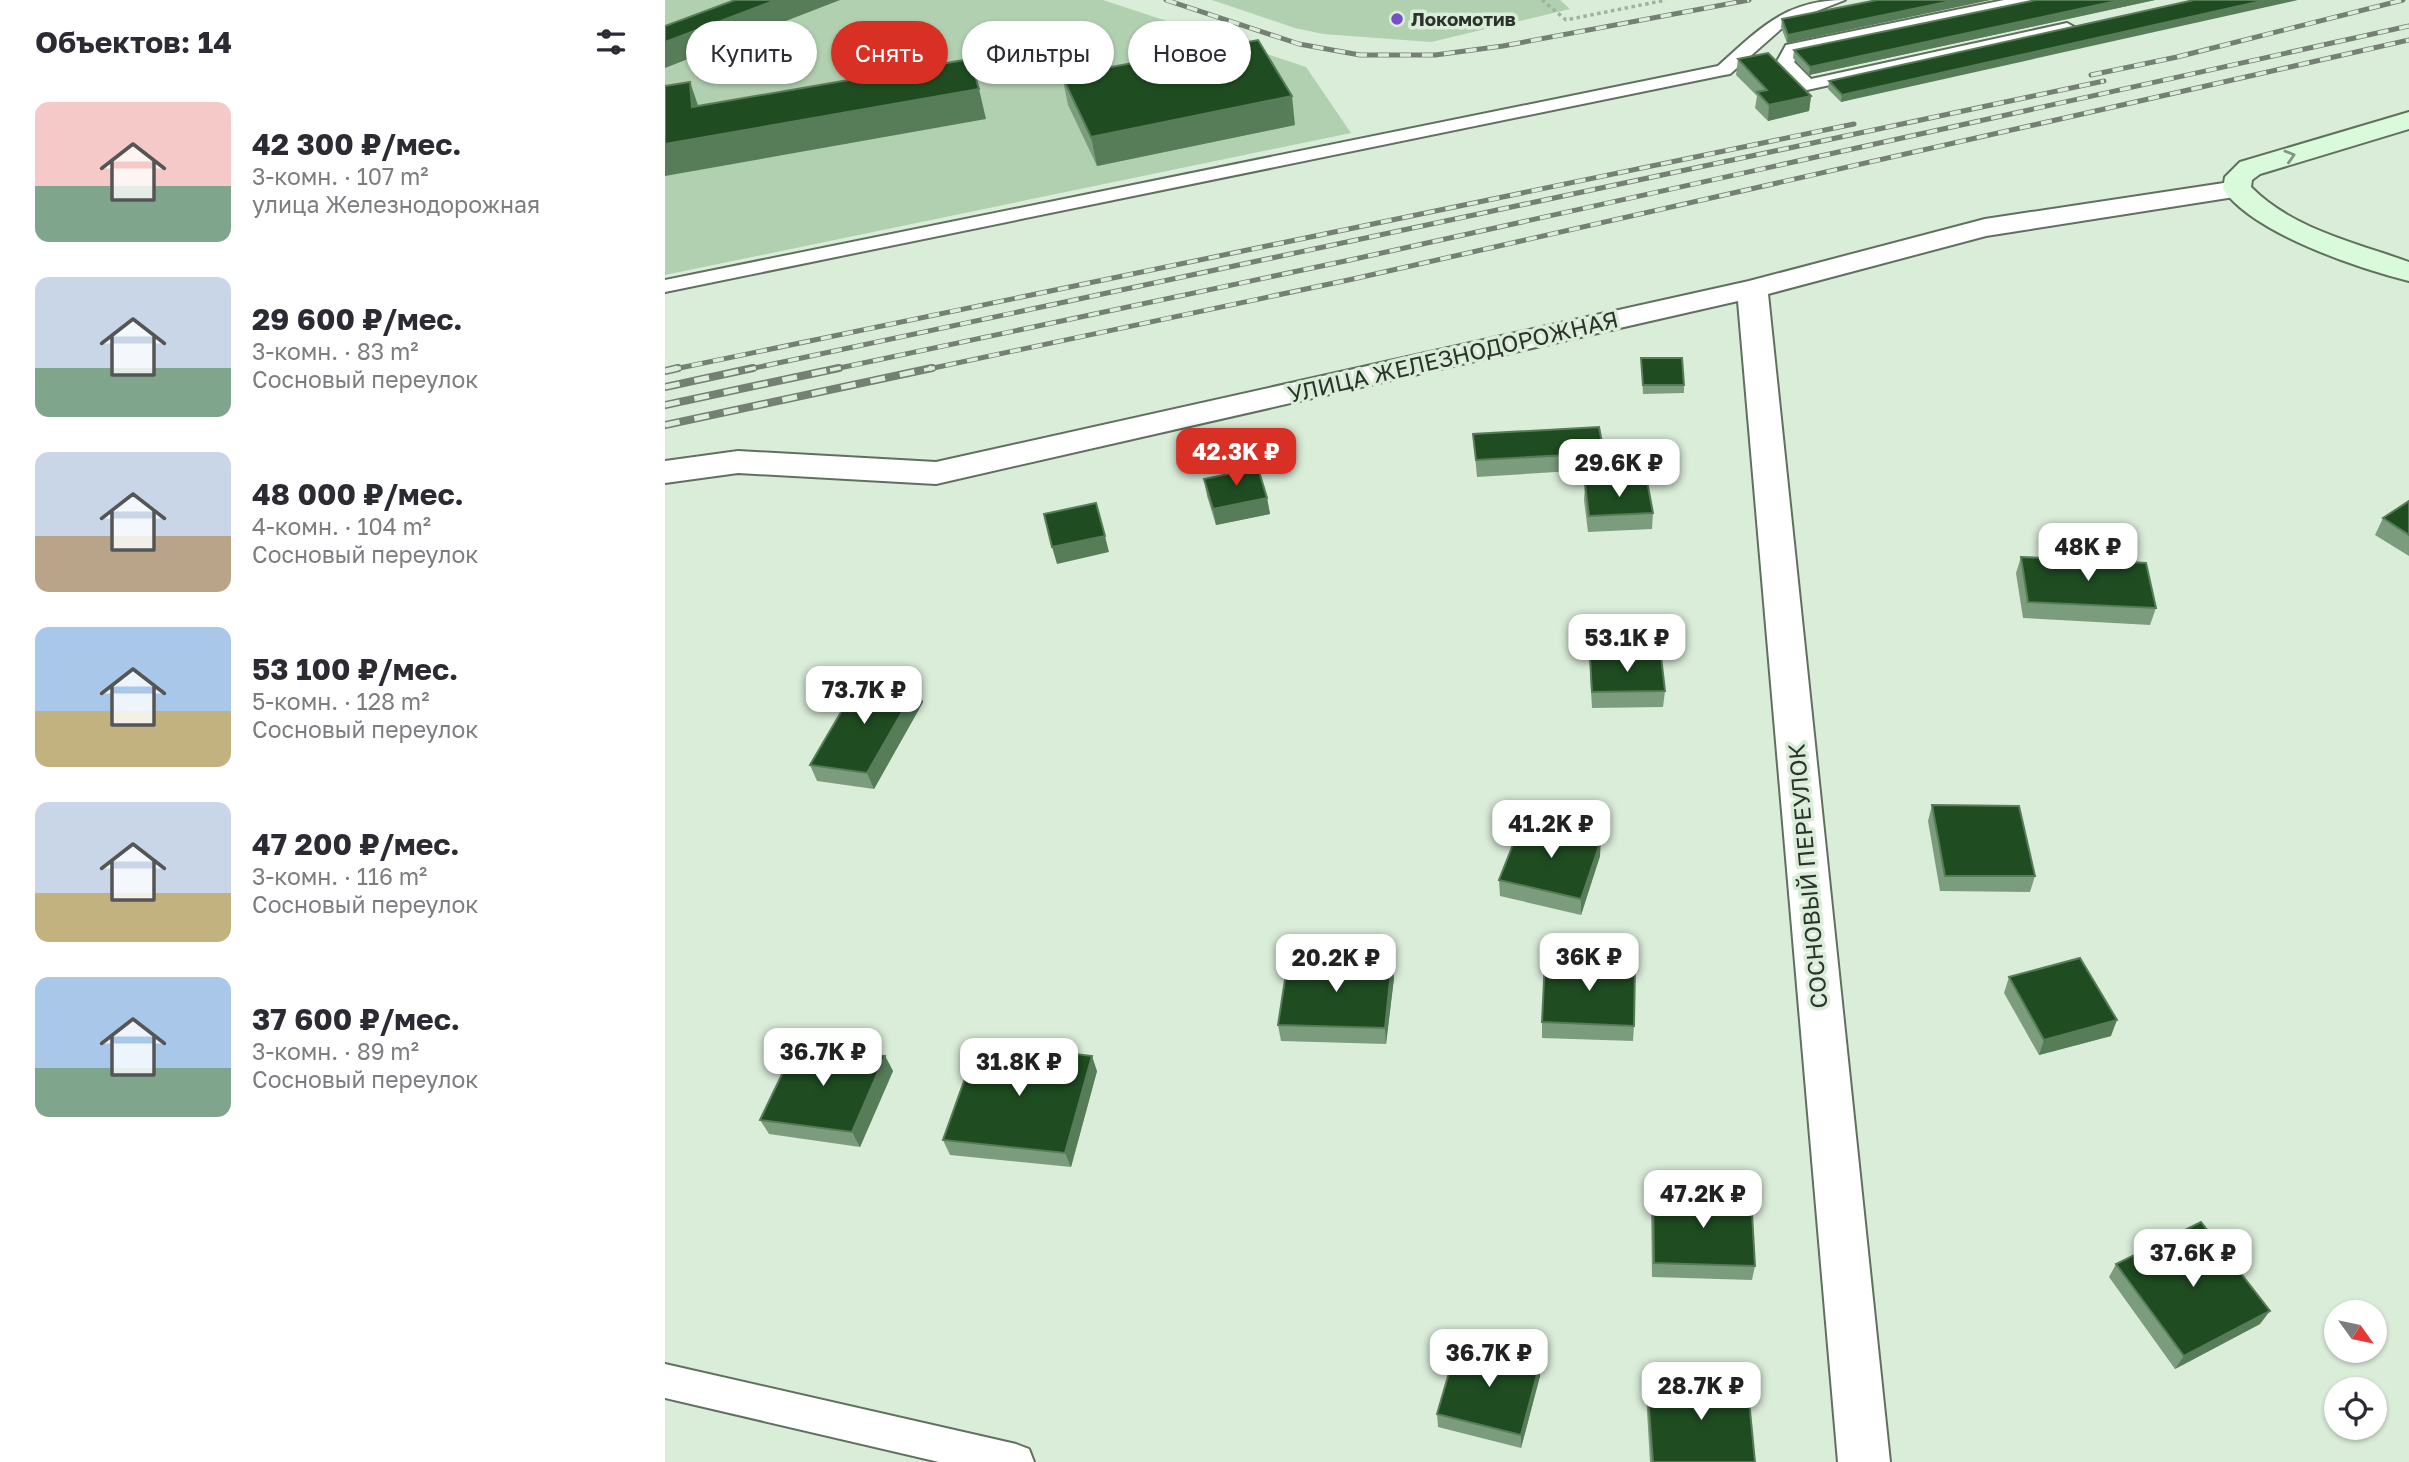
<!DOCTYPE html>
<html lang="ru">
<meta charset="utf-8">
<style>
:root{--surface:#fff;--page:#f7f7f7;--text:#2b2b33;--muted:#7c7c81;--accent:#d93025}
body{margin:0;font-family:"Golos Text",sans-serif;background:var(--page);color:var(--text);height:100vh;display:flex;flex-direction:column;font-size:26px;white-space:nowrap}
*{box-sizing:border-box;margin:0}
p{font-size:23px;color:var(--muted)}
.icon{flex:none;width:38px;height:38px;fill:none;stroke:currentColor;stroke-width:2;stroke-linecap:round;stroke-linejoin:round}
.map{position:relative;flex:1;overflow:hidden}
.side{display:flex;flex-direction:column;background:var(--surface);width:665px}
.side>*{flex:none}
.banner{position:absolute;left:21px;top:21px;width:665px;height:63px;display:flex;gap:14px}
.needle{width:46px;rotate:123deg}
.tools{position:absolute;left:1659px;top:1300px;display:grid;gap:14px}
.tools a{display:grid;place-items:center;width:63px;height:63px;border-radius:50%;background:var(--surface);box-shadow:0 2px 5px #0004;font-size:35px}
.price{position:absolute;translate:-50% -60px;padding:0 16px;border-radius:14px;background:#fff;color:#222;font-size:23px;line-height:46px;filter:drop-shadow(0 2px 4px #0008)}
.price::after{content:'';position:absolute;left:50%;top:42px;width:21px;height:16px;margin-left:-10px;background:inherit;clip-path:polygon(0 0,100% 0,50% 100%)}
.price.active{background:var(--accent);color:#fff}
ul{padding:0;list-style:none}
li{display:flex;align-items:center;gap:21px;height:175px;padding:0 35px}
li span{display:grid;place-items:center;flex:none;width:196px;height:140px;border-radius:14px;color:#555}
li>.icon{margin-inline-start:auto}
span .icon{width:84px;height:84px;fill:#fffc;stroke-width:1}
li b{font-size:30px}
h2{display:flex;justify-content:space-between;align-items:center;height:84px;padding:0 35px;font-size:30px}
.chip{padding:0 24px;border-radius:32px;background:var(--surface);box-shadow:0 2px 5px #0004;font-size:24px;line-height:63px}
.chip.active{background:var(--accent);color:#fff}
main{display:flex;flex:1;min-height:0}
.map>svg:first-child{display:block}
.green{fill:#b1d0b0}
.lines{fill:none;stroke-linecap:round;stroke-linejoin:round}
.lane-casing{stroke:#60705f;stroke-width:4}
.street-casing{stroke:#60705f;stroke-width:4}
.secondary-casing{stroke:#60705f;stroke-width:4}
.path{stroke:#a1b0a0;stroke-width:3.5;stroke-dasharray:3.5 3.5;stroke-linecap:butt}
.lane{fill:#fff;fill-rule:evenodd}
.street{fill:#fff;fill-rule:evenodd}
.secondary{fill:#dafbdb;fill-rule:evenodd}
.rail-far1-casing{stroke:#748074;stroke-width:5}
.rail-casing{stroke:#748074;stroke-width:8}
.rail-far1{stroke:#daedd9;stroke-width:3.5;stroke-dasharray:11;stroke-linecap:butt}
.rail{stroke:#daedd9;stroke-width:5;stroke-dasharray:15;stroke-linecap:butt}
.wall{fill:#7c9d7d}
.shaded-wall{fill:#577d58}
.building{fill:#1f4d21;stroke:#577d58;stroke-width:2}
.oneway{stroke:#839784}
.poi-dot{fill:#764fc8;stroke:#daedd9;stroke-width:2.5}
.labels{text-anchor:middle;stroke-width:7;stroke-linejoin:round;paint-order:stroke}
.far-poi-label{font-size:19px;font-weight:bold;fill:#2c332c;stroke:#daedd9;text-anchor:start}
.street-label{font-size:23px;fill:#2c332c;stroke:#daedd9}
</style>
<main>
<section class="side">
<h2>Объектов: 14<svg class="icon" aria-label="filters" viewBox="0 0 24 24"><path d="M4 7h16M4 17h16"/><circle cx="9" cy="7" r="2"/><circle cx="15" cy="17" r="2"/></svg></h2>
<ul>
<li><span style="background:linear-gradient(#f6c9c9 60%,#7fa58c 0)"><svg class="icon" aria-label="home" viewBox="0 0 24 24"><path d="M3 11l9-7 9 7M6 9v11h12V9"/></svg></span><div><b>42 300 ₽/мес.</b><p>3-комн. · 107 m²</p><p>улица Железнодорожная</p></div></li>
<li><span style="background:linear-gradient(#c9d6e8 65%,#7fa58c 0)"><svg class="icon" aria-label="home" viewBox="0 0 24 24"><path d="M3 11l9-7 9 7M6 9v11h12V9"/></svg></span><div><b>29 600 ₽/мес.</b><p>3-комн. · 83 m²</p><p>Сосновый переулок</p></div></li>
<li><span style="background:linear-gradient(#c9d6e8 60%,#b9a48a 0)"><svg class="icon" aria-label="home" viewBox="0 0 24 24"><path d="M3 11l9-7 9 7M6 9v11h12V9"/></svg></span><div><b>48 000 ₽/мес.</b><p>4-комн. · 104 m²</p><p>Сосновый переулок</p></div></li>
<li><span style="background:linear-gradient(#a9c7e8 60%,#c2b280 0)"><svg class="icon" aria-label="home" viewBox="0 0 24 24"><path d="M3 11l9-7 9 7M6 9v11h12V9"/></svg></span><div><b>53 100 ₽/мес.</b><p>5-комн. · 128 m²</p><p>Сосновый переулок</p></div></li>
<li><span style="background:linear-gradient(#c9d6e8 65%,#c2b280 0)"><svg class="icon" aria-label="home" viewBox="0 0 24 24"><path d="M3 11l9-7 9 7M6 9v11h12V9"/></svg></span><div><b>47 200 ₽/мес.</b><p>3-комн. · 116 m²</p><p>Сосновый переулок</p></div></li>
<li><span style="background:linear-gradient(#a9c7e8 65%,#7fa58c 0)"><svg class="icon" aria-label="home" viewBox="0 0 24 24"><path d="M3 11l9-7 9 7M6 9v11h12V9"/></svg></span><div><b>37 600 ₽/мес.</b><p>3-комн. · 89 m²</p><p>Сосновый переулок</p></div></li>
</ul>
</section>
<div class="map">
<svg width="1744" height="1462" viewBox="0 0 1744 1462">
<rect width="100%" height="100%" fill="#daedd9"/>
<g class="green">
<path d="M0,0H438L641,67L686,133L0,275Z"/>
<path d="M547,0H895L905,9L766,42L658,34L630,28Z"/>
</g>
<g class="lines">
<g class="lane-casing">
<g id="lane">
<path d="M1180,0L1144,14L1116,29L1065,74L1059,75L0,292V280L1053,66C1095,28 1121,0 1180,0Z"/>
<path d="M1339,0H1371L1363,5L1134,53L1129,62L1146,79L1402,23L1411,28L1402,33L1142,90L1136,89L1111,63L1121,45Z"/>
<path d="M0,1364L351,1444L364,1449L369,1462H274L0,1398Z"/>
</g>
</g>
<g class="street-casing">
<path id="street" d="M1572,181L1582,183L1586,189L1582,195L1321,236L1103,294L1225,1462H1173L1073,301L271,484L73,473L0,483V461L73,451L271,462L1084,281L1320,219Z"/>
</g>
<g class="secondary-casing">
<path id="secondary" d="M1744,112V129L1595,174L1587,180L1586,187C1627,229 1691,243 1744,262V281C1692,268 1588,233 1558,189L1560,177L1575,162Z"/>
</g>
<path class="path" d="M877,0L901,20L1001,0"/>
<use href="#lane" class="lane"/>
<use href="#street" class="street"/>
<use href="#secondary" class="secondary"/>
<g class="rail-far1-casing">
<g id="rail-far1">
<path d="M501,0L634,44L695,55H770L838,46L1084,0"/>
<path d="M1426,75L1512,57L1738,0"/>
<path d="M5,370L1189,124"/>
<path d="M80,370L1439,81"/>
<path d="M165,370L685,260L1744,26"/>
<path d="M259,370L688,279L1744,40"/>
</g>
</g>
<g class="rail-casing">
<g id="rail">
<path d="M0,371L13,368"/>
<path d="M0,387L88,368"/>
<path d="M0,405L174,368"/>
<path d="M0,425L267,368"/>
</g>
</g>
<use href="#rail-far1" class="rail-far1"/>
<use href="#rail" class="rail"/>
</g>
<g class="wall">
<path d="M1212,0L1122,43L1116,27L1117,19Z"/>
<path d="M1371,0H1490L1144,75L1128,58L1129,50Z"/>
<path d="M1529,0L1176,102L1163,89L1164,81Z"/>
<path d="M1073,59L1146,96L1144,111L1103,121L1090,108L1092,96L1071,75Z"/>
<path d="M397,76L630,125L432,166L403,105Z"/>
<path d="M976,358L1019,385V393L978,394Z"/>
<path d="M808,434L939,453L938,469L812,477Z"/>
<path d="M539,479L602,498L605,514L551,525L542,496Z"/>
<path d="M920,484L988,513L987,529L923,532L919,500Z"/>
<path d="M1744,501V556L1710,535L1718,518Z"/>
<path d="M1356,557L1491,608L1485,625L1358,618L1351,573Z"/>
<path d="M925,657L1000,691L998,707L927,708L925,673Z"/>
<path d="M252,686L258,702L209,789L152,781L145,765Z"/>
<path d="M1267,805L1370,876L1365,892L1275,891L1263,821Z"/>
<path d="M935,856L916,915L835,896L834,880Z"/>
<path d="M1344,977L1446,1036L1374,1055L1339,993Z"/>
<path d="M729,978L721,1044L616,1041L613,1025Z"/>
<path d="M877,1022L969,1026L968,1041L877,1038Z"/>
<path d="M220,1056L228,1071L195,1147L104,1134L95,1120Z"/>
<path d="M432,1071L406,1167L285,1155L278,1140Z"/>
<path d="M988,1194L1090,1266L1087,1280L987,1277L986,1208Z"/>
<path d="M1451,1264L1595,1324L1510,1369L1444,1277Z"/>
<path d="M875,1363V1376L856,1448L773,1427L772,1414Z"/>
<path d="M982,1382L1090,1462H985L981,1395Z"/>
</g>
<g class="shaded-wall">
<path d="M111,0H175L0,68V42Z"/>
<path d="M1291,0H1326L1122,43L1123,35Z"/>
<path d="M1456,0H1490L1144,75L1145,67Z"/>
<path d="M1601,0H1633L1176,102L1177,95Z"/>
<path d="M25,82L35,111L27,107Z"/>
<path d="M314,89L321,119L0,176V144Z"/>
<path d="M627,96L630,125L432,166L426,137Z"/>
<path d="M1146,96L1144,111L1103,121L1104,105Z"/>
<path d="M602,498L605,514L551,525L548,509Z"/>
<path d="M440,536L444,552L392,564L387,547Z"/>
<path d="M252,686L258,702L209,789L202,773Z"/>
<path d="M936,840L935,856L916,915V899Z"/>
<path d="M727,962L729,978L721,1044L720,1028Z"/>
<path d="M1452,1020L1446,1036L1374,1055L1379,1040Z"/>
<path d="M220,1056L228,1071L195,1147L187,1132Z"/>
<path d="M427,1056L432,1071L406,1167L400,1153Z"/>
<path d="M1605,1311L1595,1324L1510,1369L1519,1356Z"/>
<path d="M875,1363V1376L856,1448V1435Z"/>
</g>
<g class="building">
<path d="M70,0H111L0,42V26Z"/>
<path d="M1212,0H1291L1123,35L1117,19Z"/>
<path d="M1371,0H1456L1145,67L1129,50Z"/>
<path d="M1529,0H1601L1177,95L1164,81Z"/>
<path d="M593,40L627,96L426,137L397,76Z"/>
<path d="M1103,53L1146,96L1104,105L1092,92L1102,90L1073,59Z"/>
<path d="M305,59L314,89L0,144V86L25,82L27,107Z"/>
<path d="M976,358H1017L1019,385H978Z"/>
<path d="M934,427L939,453L811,460L808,434Z"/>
<path d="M593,468L602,498L548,509L539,479Z"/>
<path d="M982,481L988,513L924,516L920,484Z"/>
<path d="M1744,501V535L1718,518Z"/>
<path d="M431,503L440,536L387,547L379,514Z"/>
<path d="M1356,557L1481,563L1491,608L1363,602Z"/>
<path d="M996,656L1000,691L927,692L925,657Z"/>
<path d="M196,678L252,686L202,773L145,765Z"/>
<path d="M1267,805L1354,806L1370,876H1280Z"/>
<path d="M857,822L936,840L916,899L834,880Z"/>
<path d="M1415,958L1452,1020L1379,1040L1344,977Z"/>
<path d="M623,960L727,962L720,1028L613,1025Z"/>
<path d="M880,960L970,964L969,1026L877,1022Z"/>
<path d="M313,1042L427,1056L400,1153L278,1140Z"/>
<path d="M131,1045L220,1056L187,1132L95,1120Z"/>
<path d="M988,1194L1086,1196L1090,1266L989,1263Z"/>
<path d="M1536,1222L1605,1311L1519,1356L1451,1264Z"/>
<path d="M793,1342L875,1363L856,1435L772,1414Z"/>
<path d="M1082,1380L1090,1462H988L982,1382Z"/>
</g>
<defs><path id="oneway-chevron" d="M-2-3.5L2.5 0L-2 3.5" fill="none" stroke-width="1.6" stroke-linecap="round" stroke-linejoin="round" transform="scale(1.75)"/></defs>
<use class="oneway" href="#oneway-chevron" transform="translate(1625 156) rotate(-17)"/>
<circle class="poi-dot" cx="732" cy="19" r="7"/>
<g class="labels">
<g class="far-poi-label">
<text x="746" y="26">Локомотив</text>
</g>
<g class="street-label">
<text transform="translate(788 357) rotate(-13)" y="8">УЛИЦА ЖЕЛЕЗНОДОРОЖНАЯ</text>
<text transform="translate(1143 876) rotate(-95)" y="8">СОСНОВЫЙ ПЕРЕУЛОК</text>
</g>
</g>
</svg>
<div class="tools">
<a><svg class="needle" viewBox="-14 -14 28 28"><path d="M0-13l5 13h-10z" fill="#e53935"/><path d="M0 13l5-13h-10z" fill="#7c7c81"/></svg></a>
<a><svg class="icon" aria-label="locate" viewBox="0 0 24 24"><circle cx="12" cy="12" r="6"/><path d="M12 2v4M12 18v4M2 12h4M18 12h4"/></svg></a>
</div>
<b class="price active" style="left:571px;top:488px">42.3K ₽</b>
<b class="price" style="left:954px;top:499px">29.6K ₽</b>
<b class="price" style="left:1423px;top:583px">48K ₽</b>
<b class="price" style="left:962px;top:674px">53.1K ₽</b>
<b class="price" style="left:199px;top:726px">73.7K ₽</b>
<b class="price" style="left:886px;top:860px">41.2K ₽</b>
<b class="price" style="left:924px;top:993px">36K ₽</b>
<b class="price" style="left:671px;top:994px">20.2K ₽</b>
<b class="price" style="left:158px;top:1088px">36.7K ₽</b>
<b class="price" style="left:354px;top:1098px">31.8K ₽</b>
<b class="price" style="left:1038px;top:1230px">47.2K ₽</b>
<b class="price" style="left:1528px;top:1289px">37.6K ₽</b>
<b class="price" style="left:824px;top:1389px">36.7K ₽</b>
<b class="price" style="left:1036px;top:1422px">28.7K ₽</b>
<div class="banner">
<a class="chip">Купить</a>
<a class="chip active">Снять</a>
<a class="chip">Фильтры</a>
<a class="chip">Новое</a>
</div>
</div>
</main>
